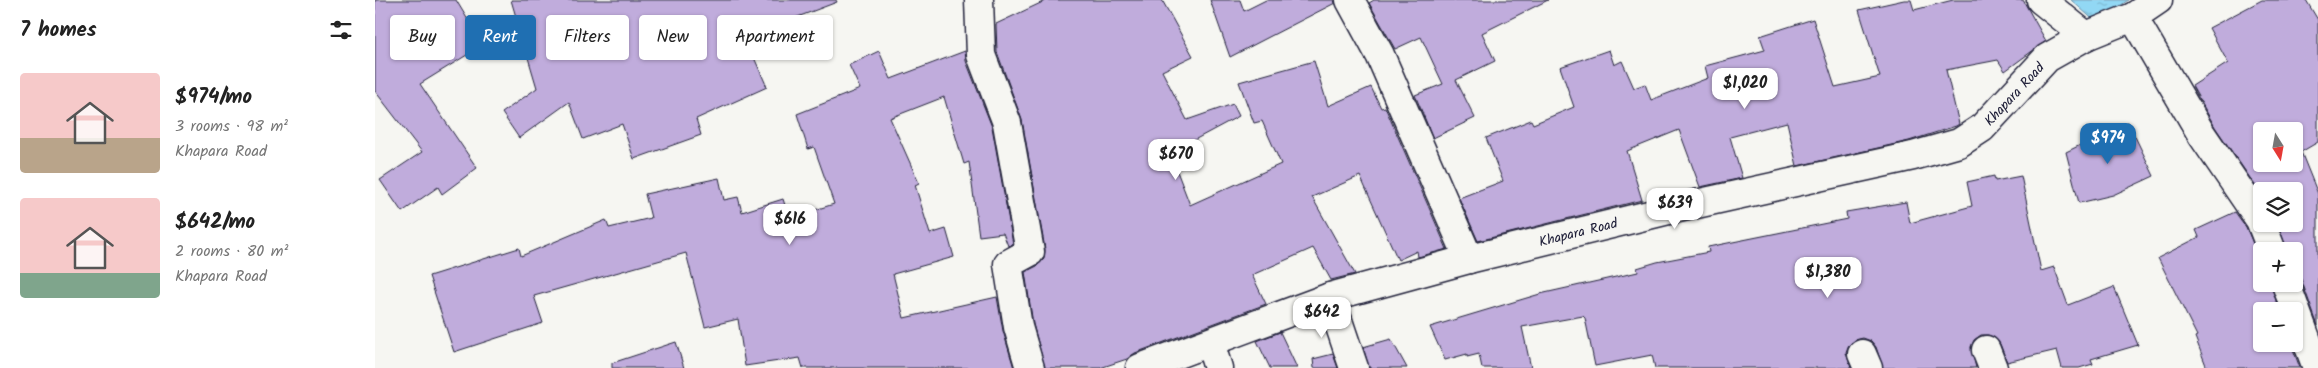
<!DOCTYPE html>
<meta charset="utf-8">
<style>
:root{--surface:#fff;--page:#f6f6f6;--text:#222;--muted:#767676;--accent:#1f6fb2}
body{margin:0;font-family:Kalam,sans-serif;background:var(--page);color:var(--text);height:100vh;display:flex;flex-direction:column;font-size:19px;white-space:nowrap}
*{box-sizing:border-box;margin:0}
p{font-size:16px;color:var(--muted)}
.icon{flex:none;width:28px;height:28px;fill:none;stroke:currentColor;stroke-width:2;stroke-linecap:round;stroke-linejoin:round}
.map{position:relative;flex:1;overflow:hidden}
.drawer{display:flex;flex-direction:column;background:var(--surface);width:375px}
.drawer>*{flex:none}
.top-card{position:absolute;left:15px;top:15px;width:475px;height:45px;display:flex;gap:10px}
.needle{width:32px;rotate:169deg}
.fabs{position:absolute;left:1878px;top:122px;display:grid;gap:10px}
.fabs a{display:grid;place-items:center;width:50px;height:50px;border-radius:5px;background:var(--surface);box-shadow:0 1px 4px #0004;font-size:25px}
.price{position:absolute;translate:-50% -42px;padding:0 11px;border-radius:10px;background:#fff;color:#222;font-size:16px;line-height:32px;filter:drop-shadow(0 1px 2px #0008)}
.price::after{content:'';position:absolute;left:50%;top:30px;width:15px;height:11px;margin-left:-8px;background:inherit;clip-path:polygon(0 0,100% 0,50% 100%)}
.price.current{background:var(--accent);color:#fff}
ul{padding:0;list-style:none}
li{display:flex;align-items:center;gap:15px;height:125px;padding:0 20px}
li span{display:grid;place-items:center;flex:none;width:140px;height:100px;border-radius:5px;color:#555}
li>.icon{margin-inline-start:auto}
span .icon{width:60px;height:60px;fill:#fffc;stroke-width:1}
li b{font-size:21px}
h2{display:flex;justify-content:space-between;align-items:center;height:60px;padding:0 20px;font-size:21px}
.pill{padding:0 18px;border-radius:5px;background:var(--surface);box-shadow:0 1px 4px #0004;font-size:18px;line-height:45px}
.pill.current{background:var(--accent);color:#fff}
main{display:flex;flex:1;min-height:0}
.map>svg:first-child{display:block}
.water{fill:url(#water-ripples);stroke:#658faa}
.building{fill:#c0acdc;stroke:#22223b;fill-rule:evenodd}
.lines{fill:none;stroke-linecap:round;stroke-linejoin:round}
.street-casing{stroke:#22223b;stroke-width:31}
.street{stroke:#f6f6f2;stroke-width:28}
.labels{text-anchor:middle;stroke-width:4;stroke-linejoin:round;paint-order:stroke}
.street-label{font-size:14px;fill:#22223b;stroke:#f6f6f2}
</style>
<main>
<section class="drawer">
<h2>7 homes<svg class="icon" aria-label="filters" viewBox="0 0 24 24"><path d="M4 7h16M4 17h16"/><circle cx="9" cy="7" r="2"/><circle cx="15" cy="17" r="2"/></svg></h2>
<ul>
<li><span style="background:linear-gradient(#f6c9c9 65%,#b9a48a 0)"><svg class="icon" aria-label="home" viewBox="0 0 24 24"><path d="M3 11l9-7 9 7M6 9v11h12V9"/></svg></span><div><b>$974/mo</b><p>3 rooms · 98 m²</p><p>Khapara Road</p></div></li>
<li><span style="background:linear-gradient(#f6c9c9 75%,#7fa58c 0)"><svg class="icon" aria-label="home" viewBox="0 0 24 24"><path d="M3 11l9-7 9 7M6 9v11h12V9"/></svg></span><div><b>$642/mo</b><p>2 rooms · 80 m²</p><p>Khapara Road</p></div></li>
</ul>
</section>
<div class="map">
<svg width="1943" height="368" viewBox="0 0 1943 368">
<defs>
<pattern id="water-ripples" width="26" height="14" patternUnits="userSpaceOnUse" patternTransform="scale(1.25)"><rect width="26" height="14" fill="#92d8f4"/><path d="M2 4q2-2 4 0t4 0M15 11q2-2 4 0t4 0" fill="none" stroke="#7eb9d2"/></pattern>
</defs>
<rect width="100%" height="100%" fill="#f6f6f2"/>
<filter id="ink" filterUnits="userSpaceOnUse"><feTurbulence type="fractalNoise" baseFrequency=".02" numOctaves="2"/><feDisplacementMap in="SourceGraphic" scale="10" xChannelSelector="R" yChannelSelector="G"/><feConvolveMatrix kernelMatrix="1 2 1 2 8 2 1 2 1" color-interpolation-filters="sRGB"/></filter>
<g filter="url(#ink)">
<path class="water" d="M1696,0H1753L1722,23Z"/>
<g class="building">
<path d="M0,0H81L108,45L45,84L102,168L67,194L63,187L27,212L5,180L47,152L0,91Z"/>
<path d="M136,0H461L462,2L370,37L392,87L321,119L326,135L259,159L247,124L208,139L194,102L144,138L127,113L162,88Z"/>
<path d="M672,0H787L818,56L787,71L812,120L858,104L864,116L795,153L815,205L906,164L887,121L879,123L864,82L939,61L953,106L996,87L1006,108L1010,107L1072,249L1043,257L1042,251L1023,260L985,176L937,197L980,274L956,280L938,248L877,275L891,304L760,353L752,359L725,368H670L658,324L650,272L662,266L669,259L670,249L647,120L622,52L621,24Z"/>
<path d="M835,0H865L869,11L891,0H959L960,3L855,57Z"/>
<path d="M999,0H1173L1107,33L1120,61L1081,80L1100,118L1058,138L1040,95L1068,84L1046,37L1020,49L994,3Z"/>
<path d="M1529,0H1536L1539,10L1578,0H1648L1671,41L1630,71L1623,60L1571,70L1584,124L1581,126L1534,141L1422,166L1412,122L1355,137L1367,178L1325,187L1304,130L1252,151L1267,200L1103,241L1084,198L1128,181L1111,138L1156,120L1158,124L1199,107L1185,67L1234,50L1239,65L1247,61L1259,88L1270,84L1276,100L1333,78L1330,66L1390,50L1385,36L1438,19L1460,87L1505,77L1484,10Z"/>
<path d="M1887,0H1931L1943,20V142L1926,152L1943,194V326L1926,279L1919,271V251H1912L1903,224H1919V191H1886V194L1840,127L1817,86L1853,63L1834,28ZM1886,131H1919V164H1886Z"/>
<path d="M504,51L516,79L590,51L591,61L617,127L638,244L633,246L628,233L604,236L594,162L589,164L569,97L515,118L544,183L540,185L555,234L571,229L579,257L518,274L529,318L622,297L628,331L639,368H428L425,358L370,366L363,319L330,327L311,253L159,296L168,323L79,352L54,276L144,248L146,256L231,220L234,228L276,218L270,194L344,178L349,200L363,197L367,212L408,199L414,218L459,204L439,147L433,149L422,114L485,89L474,65Z"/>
<path d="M1753,122L1779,176L1738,195L1704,203L1691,152Z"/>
<path d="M1619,176L1620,181L1646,176L1666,271L1679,267L1693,305L1739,287L1763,345L1716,359L1718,364L1704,368H1687L1682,350L1632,362L1625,344L1620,338L1613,335H1606L1599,340L1596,347L1601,368H1508L1501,347L1496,341L1488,338L1480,340L1474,345L1471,353L1476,368H1280L1277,355L1220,366L1210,318L1208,316L1147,327L1156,368H1107L1104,354L1092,357V354L1070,360L1055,327L1165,294L1263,272L1262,268L1282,262L1334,252L1333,247L1472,219L1471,212L1531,202L1535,223L1597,206L1592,182Z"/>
<path d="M1860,212L1871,227L1886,262V284H1896L1904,311H1886V344H1916L1925,368H1832L1820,337L1822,336L1783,258L1824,237L1821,230Z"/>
<path d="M905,332L922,368H895L882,341Z"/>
<path d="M1016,339L1032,368H994L988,347Z"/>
<path d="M301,342L309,368H237V363Z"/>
<path d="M958,354L963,368H939L938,359Z"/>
</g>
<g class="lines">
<g class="street-casing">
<g id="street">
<path d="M604,0L606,55L632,123L655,252L633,264L643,327L655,368"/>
<path d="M975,0L1005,55L1094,259"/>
<path d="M1666,0L1711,36"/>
<path d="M1758,17L1827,135L1885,220L1897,251"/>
<path d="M1911,284L1942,368"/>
<path d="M955,297L979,368"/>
<path d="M835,343L843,368"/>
<path d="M1611,350L1618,368"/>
<path d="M1487,354L1493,368"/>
<path d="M765,368L955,297L1094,259L1294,210L1538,156L1584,143L1607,128L1672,58L1711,36L1758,17L1783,0"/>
</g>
</g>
<use href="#street" class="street"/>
</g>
</g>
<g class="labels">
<g class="street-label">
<text transform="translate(1639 94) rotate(-47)" y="5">Khapara Road</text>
<text transform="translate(1203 232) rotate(-14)" y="5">Khapara Road</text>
</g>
</g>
</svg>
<div class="fabs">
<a><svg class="needle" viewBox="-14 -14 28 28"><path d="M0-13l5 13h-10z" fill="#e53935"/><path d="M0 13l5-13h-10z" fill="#767676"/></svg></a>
<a><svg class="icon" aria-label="layers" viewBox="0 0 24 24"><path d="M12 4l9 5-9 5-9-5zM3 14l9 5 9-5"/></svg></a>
<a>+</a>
<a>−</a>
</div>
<b class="price" style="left:1370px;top:110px">$1,020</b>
<b class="price current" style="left:1733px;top:165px">$974</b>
<b class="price" style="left:801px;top:181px">$670</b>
<b class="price" style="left:1300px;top:230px">$639</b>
<b class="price" style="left:415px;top:246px">$616</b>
<b class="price" style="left:1453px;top:299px">$1,380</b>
<b class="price" style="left:947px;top:339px">$642</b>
<div class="top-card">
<a class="pill">Buy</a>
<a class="pill current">Rent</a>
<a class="pill">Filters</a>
<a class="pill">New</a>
<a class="pill">Apartment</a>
</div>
</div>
</main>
